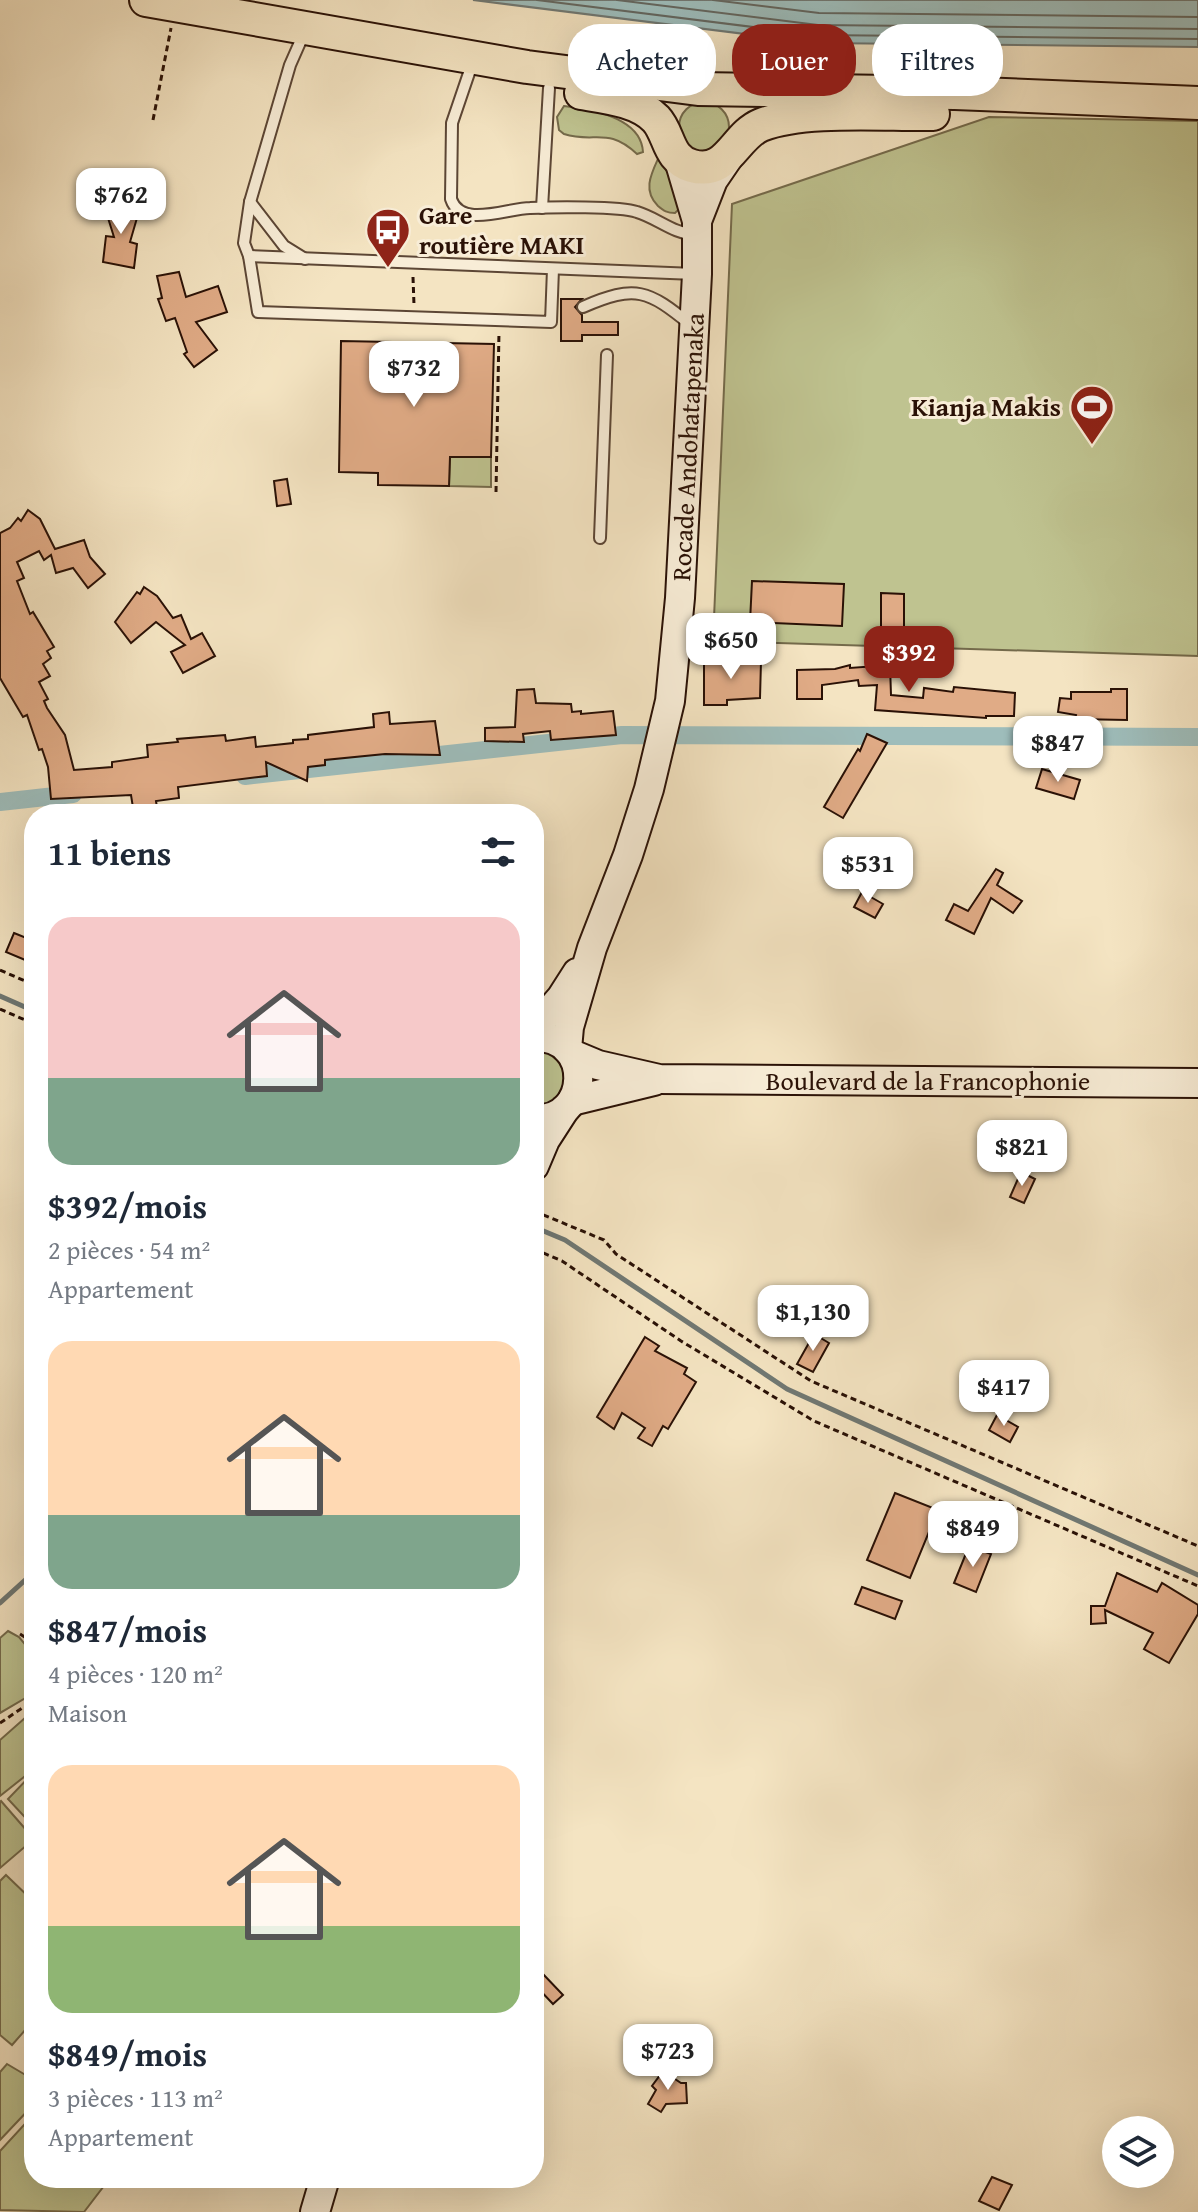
<!DOCTYPE html>
<html lang="fr">
<meta charset="utf-8">
<style>
:root{--surface:#fff;--page:#f6f6f7;--text:#1f2937;--muted:#747a83;--accent:#8f2418}
body{margin:0;font-family:"Gentium Book Plus",serif;background:var(--page);color:var(--text);height:100vh;display:flex;flex-direction:column;font-size:30px;white-space:nowrap}
*{box-sizing:border-box;margin:0}
p{font-size:26px;color:var(--muted)}
.icon{flex:none;width:44px;height:44px;fill:none;stroke:currentColor;stroke-width:2;stroke-linecap:round;stroke-linejoin:round}
.map{position:relative;flex:1;overflow:hidden}
.side{position:absolute;left:24px;top:804px;width:520px;height:1384px;display:flex;flex-direction:column;background:var(--surface);border-radius:32px;box-shadow:0 8px 32px #0002}
.side>*{flex:none}
.banner{position:absolute;left:568px;top:24px;width:510px;height:72px;display:flex;gap:16px}
.controls{position:absolute;left:1102px;top:2116px;display:grid;gap:16px}
.controls a{display:grid;place-items:center;width:72px;height:72px;border-radius:50%;background:var(--surface);box-shadow:0 8px 32px #0002;font-size:40px}
.price{position:absolute;translate:-50% -68px;padding:0 18px;border-radius:16px;background:#fff;color:#222;font-size:26px;line-height:52px;filter:drop-shadow(0 2px 4px #0008)}
.price::after{content:'';position:absolute;left:50%;top:48px;width:24px;height:18px;margin-left:-12px;background:inherit;clip-path:polygon(0 0,100% 0,50% 100%)}
.price.active{background:var(--accent);color:#fff}
ul{padding:0;list-style:none}
li{display:grid;align-content:center;gap:16px;height:424px;padding:0 24px}
li span{display:grid;place-items:center;height:248px;border-radius:24px;color:#555}
li>.icon{margin-inline-start:auto}
span .icon{width:144px;height:144px;fill:#fffc;stroke-width:1}
li b{font-size:34px}
h2{display:flex;justify-content:space-between;align-items:center;height:96px;padding:0 24px;font-size:34px}
.chip{padding:0 28px;border-radius:32px;background:var(--surface);box-shadow:0 8px 32px #0002;font-size:28px;line-height:72px}
.chip.active{background:var(--accent);color:#fff}
.map>svg:first-child{display:block}
.green{fill:#bfc390;stroke:#746a4b;stroke-width:2}
.water{fill:#9ebdbb;stroke:#707873;stroke-width:2}
.lines{fill:none;stroke-linecap:round;stroke-linejoin:round}
.shore{stroke:#646760;stroke-width:2}
.stream{stroke:#707873;stroke-width:5}
.canal{stroke:#9ebdbb;stroke-width:18}
.building{fill:#e0ab86;stroke:#2a1106;stroke-width:2}
.lane-casing{stroke:#5c4635;stroke-width:14}
.secondary-casing{stroke:#2a1106;stroke-width:32}
.primary-casing{stroke:#2a1106;stroke-width:36}
.path{stroke:#2a1106;stroke-width:3;stroke-dasharray:6 4;stroke-linecap:butt}
.lane{stroke:#f8edd7;stroke-width:10}
.secondary{stroke:#f8edd7;stroke-width:28}
.primary{stroke:#f4e4c2;stroke-width:32}
.labels{text-anchor:middle;stroke-width:6;stroke-linejoin:round;paint-order:stroke}
.poi-label{font-size:26px;font-weight:bold;fill:#2a1106;stroke:#f8edd7;text-anchor:start}
.street-label{font-size:26px;fill:#2a1106;stroke:#f8edd7}
</style>
<div class="map">
<svg width="1198" height="2212" viewBox="0 0 1198 2212">
<rect width="100%" height="100%" fill="#f4e4c2"/>
<filter id="stains"><feTurbulence type="fractalNoise" baseFrequency=".0025" numOctaves="4"/><feColorMatrix values="0 0 0 0 .2 0 0 0 0 .09 0 0 0 0 .02 0 0 0 .5 -.17"/></filter>
<radialGradient id="worn" r=".72"><stop offset=".6" stop-color="#630" stop-opacity="0"/><stop offset="1" stop-color="#630" stop-opacity=".3"/></radialGradient>
<g class="green">
<circle cx="704" cy="127" r="25"/>
<path d="M564,106C591,109 641,117 643,152L637,154C607,126 595,144 564,134L559,130L557,117Z"/>
<path d="M989,117L1198,121V656L713,641L732,204Z"/>
<path d="M663,147L681,207L675,213C667,213 664,211 658,206C639,187 656,167 663,147Z"/>
<path d="M450,457H491V487L449,486Z"/>
<path d="M534,1045L555,1047L571,1093L534,1111Z"/>
<path d="M8,1631L19,1637L34,1655V1693L0,1713V1638Z"/>
<path d="M34,1710V1769L0,1796V1740Z"/>
<path d="M34,1772V1827L8,1799Z"/>
<path d="M1,1801L34,1839L0,1868V1802Z"/>
<path d="M6,1875L34,1902V2020L12,2045L0,2035V1881Z"/>
<path d="M7,2064L34,2080V2104L0,2140V2072Z"/>
<path d="M34,2114V2178H110L84,2212L0,2210V2151Z"/>
</g>
<path class="water" d="M473,0H1198V47L817,43Z"/>
<g class="lines">
<g class="shore">
<path d="M537,0L817,35L1198,39"/>
<path d="M617,0L818,25L1198,29"/>
<path d="M713,0L819,13L1198,17"/>
</g>
<g class="stream">
<path d="M0,996L34,1011"/>
<path d="M534,1227L565,1240L787,1389L1198,1575"/>
<path d="M0,1603L34,1572"/>
</g>
<g class="canal">
<path d="M245,776L622,735L1198,737"/>
<path d="M0,802L73,794"/>
</g>
</g>
<g class="building">
<path d="M103,202L139,211L130,242L137,244L134,268L103,262L106,236L114,237Z"/>
<path d="M179,272L186,297L218,286L227,312L196,322L217,350L194,367L184,354L187,352L175,318L166,321L158,299L162,298L157,276Z"/>
<path d="M561,299H582L575,307L582,315V322H618V335H582V341H561Z"/>
<path d="M341,341L494,344L491,457H450L449,486L378,485V473L339,472Z"/>
<path d="M287,479L291,504L277,506L274,481Z"/>
<path d="M28,510L40,519L55,549L84,540L90,557L105,574L88,588L73,568L56,573L51,555L44,560L39,551L17,562L24,578L17,581L30,614L33,612L54,647L47,651L51,658L43,664L50,676L39,682L48,699L44,701L47,708L65,735L74,770L112,767V762L148,757L147,745L178,742L177,739L225,735L226,741L255,737L256,747L293,743V740L308,739V735L374,727L373,714L389,712L390,724L435,721L440,755L385,754L325,760V765L308,767L307,781L266,762L267,776L178,787L179,798L156,801L158,814H134L131,795L51,799L48,767L42,749L39,750L27,715L23,717L0,678V533L10,528L18,518L21,521Z"/>
<path d="M752,581L844,584L842,626L750,622Z"/>
<path d="M144,587L157,596L173,618L181,615L191,639L202,633L215,656L183,673L171,652L185,645L156,622L131,643L115,622L137,592L140,594Z"/>
<path d="M881,593L904,594V627H881Z"/>
<path d="M732,657L761,661L760,698L727,700V705H704V661H732Z"/>
<path d="M850,665V668L890,665L891,695L923,698L924,688L953,692L954,687L1015,693L1014,716H986V718L875,710L877,685L859,686L858,680L822,685V699H797V670L835,669Z"/>
<path d="M534,689L536,703L571,704L572,712L581,711V714L613,711L616,735L551,740L550,731L523,734L524,742L485,741V728L515,727L517,690Z"/>
<path d="M1111,689H1127V720L1075,719L1076,715L1058,712L1060,698L1071,699V692H1111Z"/>
<path d="M867,734L887,743L843,818L824,807L858,749L860,751Z"/>
<path d="M1042,769L1080,780L1074,799L1036,788Z"/>
<path d="M996,869L1003,873L997,885L1022,901L1013,913L991,898L974,934L946,920L954,904L968,911Z"/>
<path d="M862,892L883,904L875,918L854,907Z"/>
<path d="M14,933L34,941L30,962L6,952Z"/>
<path d="M1021,1172L1035,1179L1024,1203L1010,1197Z"/>
<path d="M814,1334L829,1343L813,1372L797,1364Z"/>
<path d="M645,1337L659,1346L655,1351L687,1368L684,1374L696,1382L668,1429L663,1426L652,1446L638,1438L645,1428L622,1413L614,1429L597,1417Z"/>
<path d="M997,1415L1018,1427L1010,1442L989,1430Z"/>
<path d="M895,1493L938,1510L910,1578L867,1560Z"/>
<path d="M969,1546L991,1554L976,1592L954,1583Z"/>
<path d="M1117,1573L1157,1592L1162,1583L1198,1605V1614L1169,1663L1144,1649L1153,1633L1105,1610L1106,1623L1091,1624V1606H1105Z"/>
<path d="M862,1587L902,1601L895,1619L855,1604Z"/>
<path d="M542,1973L563,1995L553,2004L534,1984Z"/>
<path d="M663,2071L681,2083H686L687,2103L666,2104L661,2112L648,2104L656,2090L652,2086Z"/>
<path d="M992,2177L1012,2185L999,2210L979,2201Z"/>
</g>
<g class="lines">
<g class="lane-casing">
<g id="lane">
<path d="M305,31L290,65L250,202L244,243L249,256L258,312L551,322L553,269"/>
<path d="M469,73L452,123L451,199C461,229 508,208 530,208C552,207 620,206 637,212C657,218 673,233 694,235"/>
<path d="M250,202L284,246L305,259"/>
<path d="M542,208L549,88"/>
<path d="M249,256L695,274"/>
<path d="M583,307C636,284 648,290 691,325"/>
<path d="M600,538L607,355"/>
</g>
</g>
<g class="secondary-casing">
<g id="secondary">
<path d="M697,221L713,180L728,158"/>
<path d="M534,1029L561,998L577,973"/>
<path d="M534,1037C595,1035 591,1123 534,1119"/>
<path d="M567,1049L569,1027L592,948L628,855L649,789L670,701L680,598L697,274V221L679,160"/>
<path d="M574,1055L598,1065L659,1079L1198,1083"/>
<path d="M572,1101L654,1081"/>
<path d="M534,1166L545,1140L565,1109"/>
<path d="M315,2212L325,2178"/>
</g>
</g>
<g class="primary-casing">
<g id="primary">
<path d="M146,0L527,67L698,89L955,93L1198,103"/>
<path d="M581,93C605,97 638,100 656,119C670,134 667,159 692,166C728,176 734,136 761,125C804,108 886,115 933,114"/>
</g>
</g>
<g class="path">
<path d="M153,120L171,28"/>
<path d="M413,277L414,305"/>
<path d="M496,492L499,332"/>
<path d="M0,970L34,985"/>
<path d="M0,1009L34,1024"/>
<path d="M534,1211L604,1240L616,1254L811,1381L1198,1546"/>
<path d="M534,1249L562,1261L681,1341L814,1421L1198,1586"/>
<path d="M20,1634L34,1643"/>
<path d="M0,1723L34,1700"/>
</g>
<use href="#lane" class="lane"/>
<use href="#secondary" class="secondary"/>
<use href="#primary" class="primary"/>
</g>
<defs>
<g id="bus-pin" transform="scale(2.3)"><path d="M0 17L-7.5 6A9.5 9.5 0 1 1 7.5 6Z" fill="#8f2418" stroke="#f8edd7"/><path d="M-5-6H5V4H4V6H2V4H-2V6H-4V4H-5ZM-3.5-4V0h7V-4ZM-3.5 1.2v1.5H-2V1.2ZM2 1.2v1.5H3.5V1.2Z" fill="#fff"/></g>
<g id="stadium-pin" transform="scale(2.3)"><path d="M0 17L-7.5 6A9.5 9.5 0 1 1 7.5 6Z" fill="#8f2418" stroke="#f8edd7"/><path d="M0-5a6.5 5 0 1 0 0 10a6.5 5 0 1 0 0-10ZM-3.5-1.8h7v3.6h-7Z" fill="#fff"/></g>
</defs>
<g fill-rule="evenodd">
<use href="#bus-pin" x="388" y="230"/>
<use href="#stadium-pin" x="1092" y="407"/>
</g>
<g class="labels">
<g class="poi-label">
<text x="419" y="224">Gare<tspan x="419" dy="30">routière MAKI</tspan></text>
<text x="1061" y="416" text-anchor="end">Kianja Makis</text>
</g>
<g class="street-label">
<text transform="translate(688 447) rotate(-87)" y="9">Rocade Andohatapenaka</text>
<text x="928" y="1090">Boulevard de la Francophonie</text>
</g>
</g>
<rect width="100%" height="100%" filter="url(#stains)"/>
<rect width="100%" height="100%" fill="url(#worn)"/>
</svg>
<div class="controls">
<a><svg class="icon" aria-label="layers" viewBox="0 0 24 24"><path d="M12 4l9 5-9 5-9-5zM3 14l9 5 9-5"/></svg></a>
</div>
<b class="price" style="left:121px;top:236px">$762</b>
<b class="price" style="left:414px;top:409px">$732</b>
<b class="price" style="left:731px;top:681px">$650</b>
<b class="price active" style="left:909px;top:694px">$392</b>
<b class="price" style="left:1058px;top:784px">$847</b>
<b class="price" style="left:868px;top:905px">$531</b>
<b class="price" style="left:1022px;top:1188px">$821</b>
<b class="price" style="left:813px;top:1353px">$1,130</b>
<b class="price" style="left:1004px;top:1428px">$417</b>
<b class="price" style="left:973px;top:1569px">$849</b>
<b class="price" style="left:668px;top:2092px">$723</b>
<div class="banner">
<a class="chip">Acheter</a>
<a class="chip active">Louer</a>
<a class="chip">Filtres</a>
</div>
<section class="side">
<h2>11 biens<svg class="icon" aria-label="filters" viewBox="0 0 24 24"><path d="M4 7h16M4 17h16"/><circle cx="9" cy="7" r="2"/><circle cx="15" cy="17" r="2"/></svg></h2>
<ul>
<li><span style="background:linear-gradient(#f6c9c9 65%,#7fa58c 0)"><svg class="icon" aria-label="home" viewBox="0 0 24 24"><path d="M3 11l9-7 9 7M6 9v11h12V9"/></svg></span><div><b>$392/mois</b><p>2 pièces · 54 m²</p><p>Appartement</p></div></li>
<li><span style="background:linear-gradient(#ffd9b3 70%,#7fa58c 0)"><svg class="icon" aria-label="home" viewBox="0 0 24 24"><path d="M3 11l9-7 9 7M6 9v11h12V9"/></svg></span><div><b>$847/mois</b><p>4 pièces · 120 m²</p><p>Maison</p></div></li>
<li><span style="background:linear-gradient(#ffd9b3 65%,#8fb573 0)"><svg class="icon" aria-label="home" viewBox="0 0 24 24"><path d="M3 11l9-7 9 7M6 9v11h12V9"/></svg></span><div><b>$849/mois</b><p>3 pièces · 113 m²</p><p>Appartement</p></div></li>
</ul>
</section>
</div>
